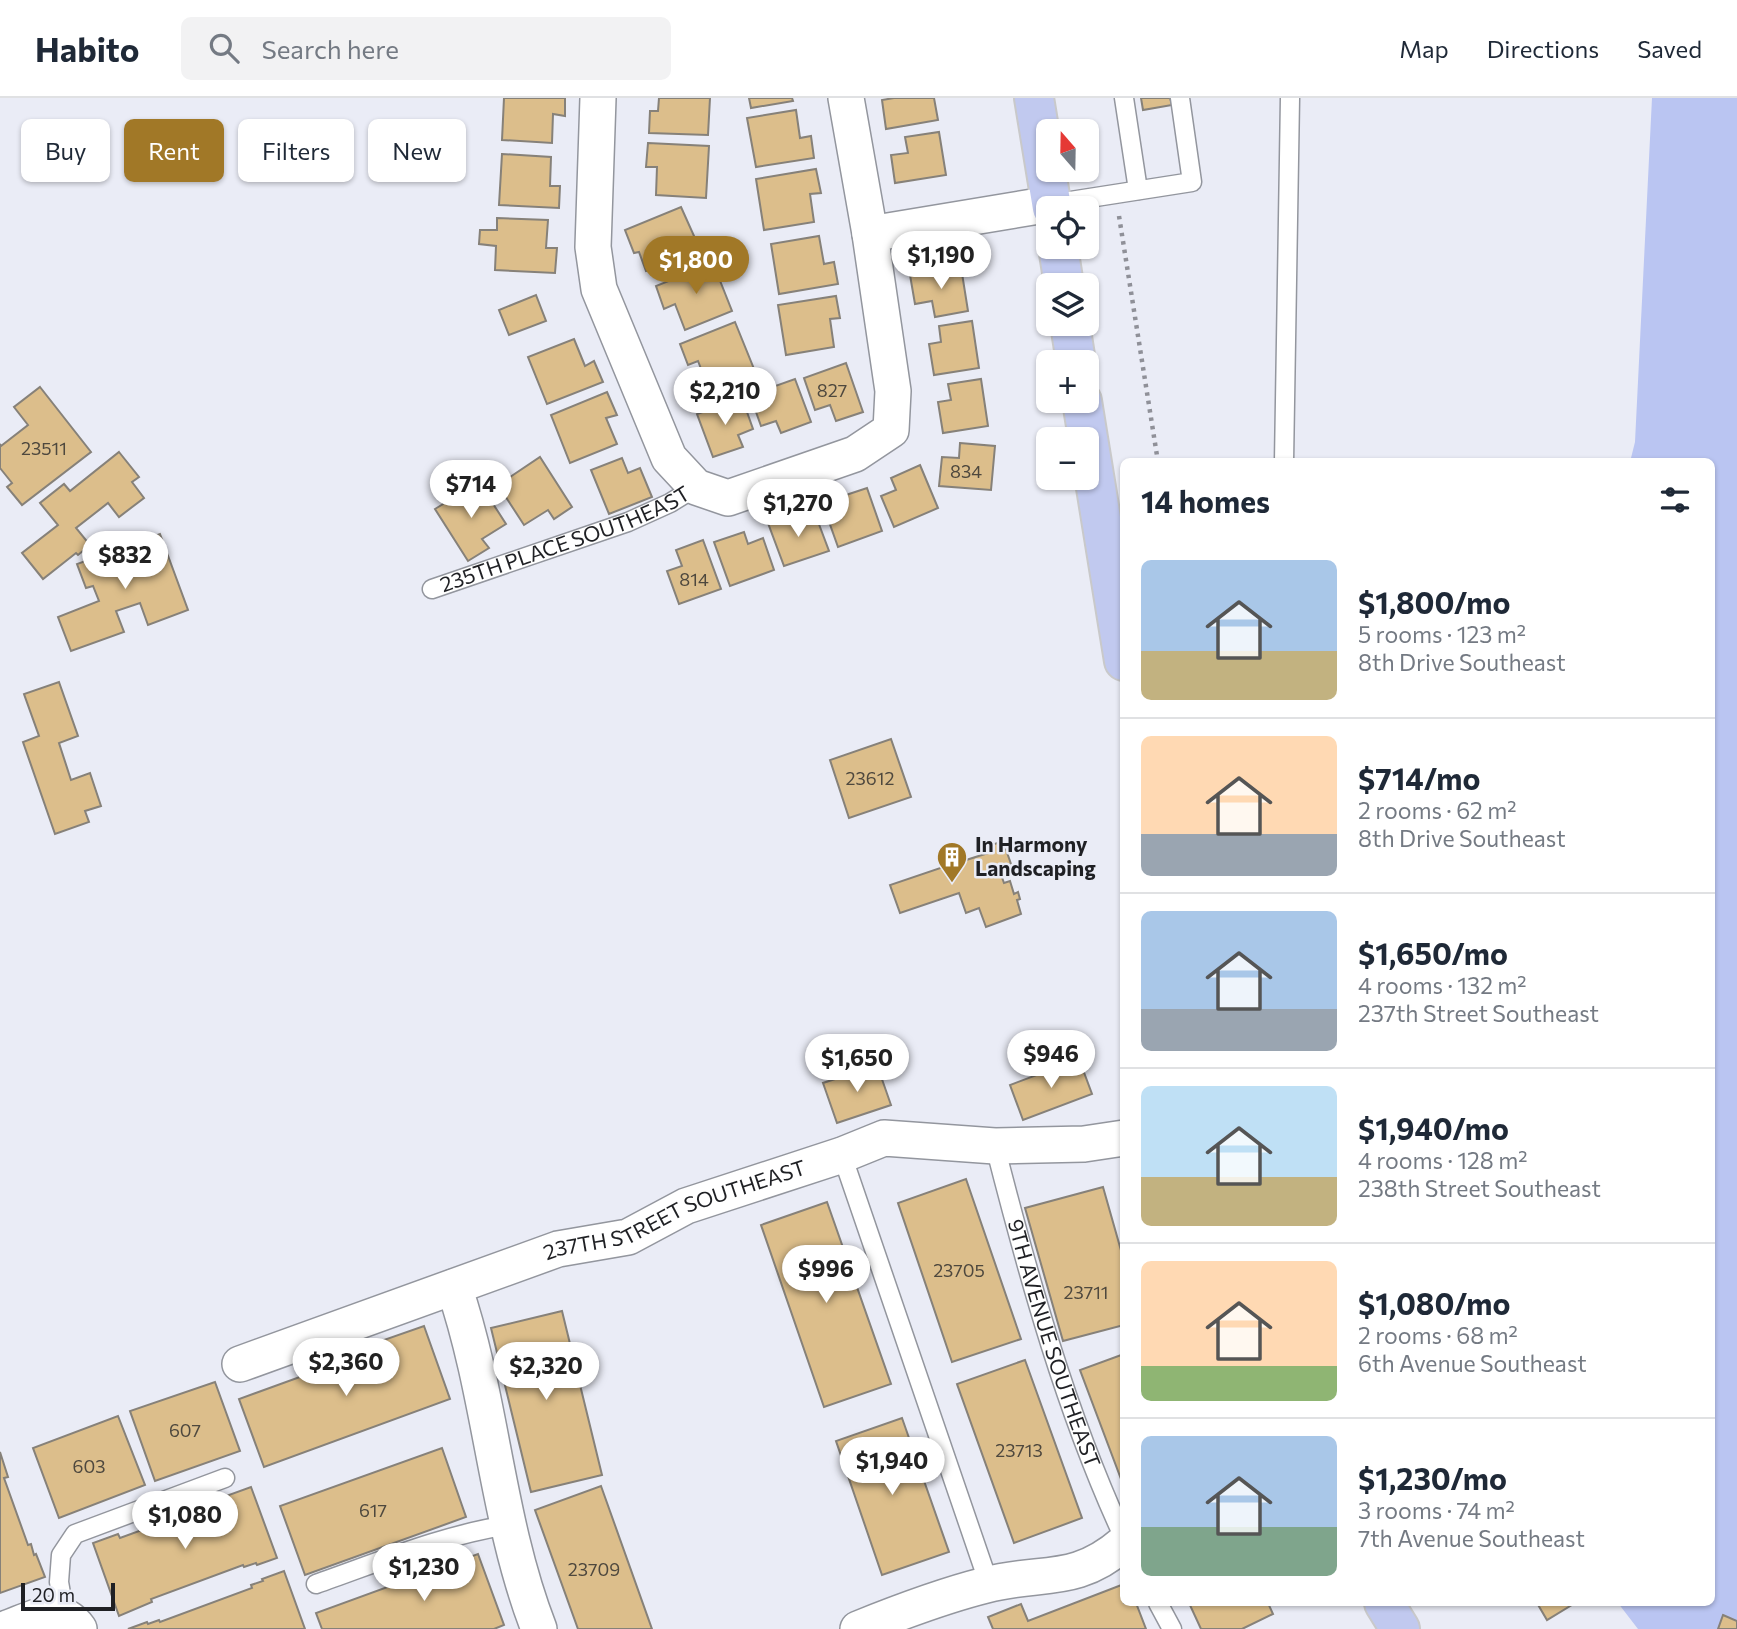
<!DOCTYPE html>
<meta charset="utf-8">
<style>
:root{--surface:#fff;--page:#f2f2f3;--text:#1f2937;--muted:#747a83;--line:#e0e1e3;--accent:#a17827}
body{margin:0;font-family:Commissioner,sans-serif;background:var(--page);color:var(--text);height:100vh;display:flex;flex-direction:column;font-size:26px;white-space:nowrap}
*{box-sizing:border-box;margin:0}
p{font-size:23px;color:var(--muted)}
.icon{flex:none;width:38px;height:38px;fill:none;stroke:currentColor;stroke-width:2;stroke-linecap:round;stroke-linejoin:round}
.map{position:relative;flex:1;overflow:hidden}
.panel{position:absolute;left:1120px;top:360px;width:595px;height:1148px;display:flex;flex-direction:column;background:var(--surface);border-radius:10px;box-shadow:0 2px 5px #0004}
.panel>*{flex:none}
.top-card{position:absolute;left:21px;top:21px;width:665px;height:63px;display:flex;gap:14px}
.needle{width:46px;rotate:340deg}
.buttons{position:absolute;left:1036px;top:21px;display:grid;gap:14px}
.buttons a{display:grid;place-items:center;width:63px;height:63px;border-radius:10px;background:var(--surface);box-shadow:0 2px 5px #0004;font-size:35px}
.scale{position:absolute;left:21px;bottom:18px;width:94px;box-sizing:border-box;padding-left:7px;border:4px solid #1f2024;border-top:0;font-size:19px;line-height:24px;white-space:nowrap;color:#1f2024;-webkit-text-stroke:5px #eaecf6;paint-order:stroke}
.price{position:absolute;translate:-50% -60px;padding:0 16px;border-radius:24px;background:#fff;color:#222;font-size:23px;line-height:46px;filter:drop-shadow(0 2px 4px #0008)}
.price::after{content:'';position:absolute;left:50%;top:42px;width:21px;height:16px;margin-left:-10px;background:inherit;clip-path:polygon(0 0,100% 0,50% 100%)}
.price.selected{background:var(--accent);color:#fff}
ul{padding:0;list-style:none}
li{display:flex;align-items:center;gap:21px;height:175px;padding:0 21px}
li+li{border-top:2px solid var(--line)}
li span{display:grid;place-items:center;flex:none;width:196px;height:140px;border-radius:10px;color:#555}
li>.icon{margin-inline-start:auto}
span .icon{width:84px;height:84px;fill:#fffc;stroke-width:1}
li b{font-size:30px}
h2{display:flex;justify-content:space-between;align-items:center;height:84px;padding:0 21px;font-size:30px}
.chip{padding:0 24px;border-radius:10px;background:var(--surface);box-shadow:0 2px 5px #0004;font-size:24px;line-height:63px}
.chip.selected{background:var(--accent);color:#fff}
header{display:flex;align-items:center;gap:42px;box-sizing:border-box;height:98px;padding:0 35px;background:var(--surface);border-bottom:2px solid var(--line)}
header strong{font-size:33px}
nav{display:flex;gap:38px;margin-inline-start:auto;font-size:24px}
.search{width:490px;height:63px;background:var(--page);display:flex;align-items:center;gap:18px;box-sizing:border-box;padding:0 24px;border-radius:10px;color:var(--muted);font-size:26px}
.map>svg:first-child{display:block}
.green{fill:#bac5f2}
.building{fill:#dcbe8b;stroke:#868179;stroke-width:2}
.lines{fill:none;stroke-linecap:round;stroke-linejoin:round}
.lane-casing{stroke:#93969e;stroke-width:21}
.street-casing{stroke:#93969e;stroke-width:38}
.primary-casing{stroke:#c9c9ca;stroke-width:42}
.path{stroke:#8f9098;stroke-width:4.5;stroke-dasharray:3.5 5;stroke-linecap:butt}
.lane{stroke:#fff;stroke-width:18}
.street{stroke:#fff;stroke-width:35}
.primary{stroke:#c1c9ef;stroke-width:38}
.labels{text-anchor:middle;stroke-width:5;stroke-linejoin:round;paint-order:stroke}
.number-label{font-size:18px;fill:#4e483e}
.street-label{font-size:21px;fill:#1f2024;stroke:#eaecf6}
.poi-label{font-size:21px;font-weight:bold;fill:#1f2024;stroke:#eaecf6;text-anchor:start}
</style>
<header>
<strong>Habito</strong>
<div class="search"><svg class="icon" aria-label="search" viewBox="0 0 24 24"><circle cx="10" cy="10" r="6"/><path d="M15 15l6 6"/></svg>Search here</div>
<nav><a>Map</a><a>Directions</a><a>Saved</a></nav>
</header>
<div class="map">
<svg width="1737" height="1531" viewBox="0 0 1737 1531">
<rect width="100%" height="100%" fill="#eaecf6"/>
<path class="green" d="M1652,0H1737V1531H1638L1618,1505H1712V364H1630L1635,344Z"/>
<g class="building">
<path d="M504,0H565V18L553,16L552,45L502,42Z"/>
<path d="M659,0H710L708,37L649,35L650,13H658Z"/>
<path d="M749,0H792L793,3L751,10Z"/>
<path d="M894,0H934L938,22L886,31L882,2Z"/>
<path d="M1141,0H1170L1172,7L1143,12Z"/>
<path d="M796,12L800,40L811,38L814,60L756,69L747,20Z"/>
<path d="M939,34L946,77L895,85L891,57L908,55L905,39Z"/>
<path d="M648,45L709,48L706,100L656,97L657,69H646Z"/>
<path d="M502,56L551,59L550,88H560L559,110L499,107Z"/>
<path d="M816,71L821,95L810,96L814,124L764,132L756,81Z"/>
<path d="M681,109L703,158L655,178L652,171L646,173L639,154L634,155L625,132Z"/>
<path d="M497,120L548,122L546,150H557L555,175L495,172L496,148L479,146L480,132H497Z"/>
<path d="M819,138L824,166L834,164L838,186L779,196L771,146Z"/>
<path d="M713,165L732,213L685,232L675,206L664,211L656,188Z"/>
<path d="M961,169L968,213L935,219L932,203L915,206L910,177Z"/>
<path d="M536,197L546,223L509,237L499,212Z"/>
<path d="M836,198L840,220L830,221L834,249L786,257L778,207Z"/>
<path d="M972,223L979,270L934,277L929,246L941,244L939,228Z"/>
<path d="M735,224L754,271L708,289L698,263L688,267L680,246Z"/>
<path d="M574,241L585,268L594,263L603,284L547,306L528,259Z"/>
<path d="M846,265L863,314L836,323L830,307L815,312L804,280Z"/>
<path d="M795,281L811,324L781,335L776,323L761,328L750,297Z"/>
<path d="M981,281L988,328L943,335L938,304L951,302L948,286Z"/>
<path d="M40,289L91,354L22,407L7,389L12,385L0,370V346L1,348L28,327L14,309Z"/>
<path d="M607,294L617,317L606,320L617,346L570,365L551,317Z"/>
<path d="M742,300L753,331L738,337L743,349L713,359L697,316Z"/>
<path d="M960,345L995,348L991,392L939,388L942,359L959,360Z"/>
<path d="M119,354L139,379L132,384L144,400L119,419L108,405L76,430L90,447L78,457L76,455L43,481L22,455L58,427L40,405L64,386L70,393Z"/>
<path d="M540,359L572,409L554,421L548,412L524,427L498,387Z"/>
<path d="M622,360L628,375L640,370L652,399L609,416L591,372Z"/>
<path d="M920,367L938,410L894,429L881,398L896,392L891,380Z"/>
<path d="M479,384L506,426L482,441L489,450L468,463L435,411Z"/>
<path d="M867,390L882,433L838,449L827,418L841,413L837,400Z"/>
<path d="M798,414L803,427L817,421L829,453L784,468L768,425Z"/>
<path d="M744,434L748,446L763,440L774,472L730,488L714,444Z"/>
<path d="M160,436L188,512L148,527L140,505L116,513L124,534L71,553L58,519L99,503L93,488L86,490L77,466Z"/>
<path d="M703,442L721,491L679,506L667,473L682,468L676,452Z"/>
<path d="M59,584L78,638L59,645L71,682L90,675L101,708L85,713L89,724L55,736L23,644L39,638L24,596Z"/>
<path d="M891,641L911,699L849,720L830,662Z"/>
<path d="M1003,743L1011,766L999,771L1004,785L1010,783L1014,796L1018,794L1020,801L1017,802L1021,816L986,829L979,810L966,815L959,795L900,815L890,787L955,765L956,769L961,767L960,764L988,755L986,749Z"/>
<path d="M1079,961L1092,996L1023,1022L1010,987Z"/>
<path d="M877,967L891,1007L837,1025L823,985Z"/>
<path d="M966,1081L1021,1241L952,1264L898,1105Z"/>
<path d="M1103,1089L1124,1163V1227L1063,1243L1025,1110Z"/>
<path d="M827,1104L891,1286L824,1309L761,1127Z"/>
<path d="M562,1213L602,1377L531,1394L491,1230Z"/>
<path d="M424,1228L450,1301L264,1369L239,1301L380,1250L378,1244Z"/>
<path d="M1124,1256V1380L1121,1381L1080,1272Z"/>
<path d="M1025,1262L1082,1420L1014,1445L957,1286Z"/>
<path d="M215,1284L240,1353L155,1383L130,1313Z"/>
<path d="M118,1318L145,1387L59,1420L33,1350Z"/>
<path d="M902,1320L949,1454L882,1477L836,1343Z"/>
<path d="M442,1350L466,1419L305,1477L280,1408Z"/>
<path d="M0,1354L8,1379L4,1380L28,1447L31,1446L34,1457L36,1456L45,1479L0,1495Z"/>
<path d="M601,1388L652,1531H578L535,1412Z"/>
<path d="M251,1389L277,1460L257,1467L256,1465L244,1469L243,1467L151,1501L152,1504L119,1518L93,1445L118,1436L120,1440L227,1401L226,1398Z"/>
<path d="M478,1456L504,1527L494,1531H322L316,1515Z"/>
<path d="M284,1473L305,1531H128L147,1524L148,1526L159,1522L160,1524L252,1490L251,1487L263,1483L262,1481Z"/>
<path d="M1124,1486V1505H1136L1146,1531H993L988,1519L1021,1506L1028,1523Z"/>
<path d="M1189,1505H1268L1273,1516L1242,1531H1201Z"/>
<path d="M1537,1505H1575L1547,1522Z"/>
<path d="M1723,1517L1737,1523V1531H1718Z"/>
</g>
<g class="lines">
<g class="lane-casing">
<g id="lane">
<path d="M1124,0L1138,92"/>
<path d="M1051,106L1192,84L1180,0"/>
<path d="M1284,364L1290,0"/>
<path id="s1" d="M432,491L628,424L670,405L696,389"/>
<path id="s2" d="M995,1048C1029,1181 1066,1315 1124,1440"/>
<path d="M842,1057L989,1486"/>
<path d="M316,1486C379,1464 442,1437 509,1427"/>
<path d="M1158,1505L1172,1531"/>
<path d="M65,1518L59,1484L61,1457L75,1436L225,1380"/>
</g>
</g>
<g class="street-casing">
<g id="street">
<path d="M598,0L593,149L599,191L669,360L696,389L728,400L855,356L891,332L893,293L870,136L846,0"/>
<path d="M870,136L1051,106"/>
<path d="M454,1189C492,1300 496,1421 539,1531"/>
<path id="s3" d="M240,1266L558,1151L628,1139L686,1108L842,1057L884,1040L995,1048L1084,1046L1124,1040"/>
<path d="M5,1531C31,1522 59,1503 79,1531"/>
<path d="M858,1531C900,1514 942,1498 986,1487C1042,1472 1074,1488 1124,1445"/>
</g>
</g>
<g class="primary-casing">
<g id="primary">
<path d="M1034,0L1052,110"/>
<path d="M1058,149L1064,187"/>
<path d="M1070,226L1076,264"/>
<path d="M1082,303L1124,563"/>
<path d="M1384,1505L1400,1531"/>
</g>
</g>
<path class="path" d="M1119,118L1158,364"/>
<use href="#lane" class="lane"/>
<use href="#street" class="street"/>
<use href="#primary" class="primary"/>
</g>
<defs>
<g id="building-pin" transform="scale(1.575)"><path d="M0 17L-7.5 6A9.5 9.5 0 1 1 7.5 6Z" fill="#a17827" stroke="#eaecf6"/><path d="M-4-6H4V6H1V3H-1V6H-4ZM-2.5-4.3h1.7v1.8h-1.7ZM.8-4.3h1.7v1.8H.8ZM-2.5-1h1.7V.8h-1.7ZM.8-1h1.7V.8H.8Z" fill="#fff"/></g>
</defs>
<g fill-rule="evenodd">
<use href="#building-pin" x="952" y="759"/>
</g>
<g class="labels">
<g class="number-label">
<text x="832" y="299">827</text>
<text x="44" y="357">23511</text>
<text x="966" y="380">834</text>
<text x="694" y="488">814</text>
<text x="870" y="687">23612</text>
<text x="959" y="1179">23705</text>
<text x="1086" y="1201">23711</text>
<text x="185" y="1339">607</text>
<text x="1019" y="1359">23713</text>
<text x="89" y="1375">603</text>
<text x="373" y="1419">617</text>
<text x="594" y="1478">23709</text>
</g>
<g class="street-label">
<text dy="7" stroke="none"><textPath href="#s1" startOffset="142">235TH PLACE SOUTHEAST</textPath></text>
<text dy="7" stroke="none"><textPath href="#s3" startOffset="462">237TH STREET SOUTHEAST</textPath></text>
<text dy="7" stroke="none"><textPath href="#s2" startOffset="206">9TH AVENUE SOUTHEAST</textPath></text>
</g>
<g class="poi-label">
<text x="975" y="754">In Harmony<tspan x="975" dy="24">Landscaping</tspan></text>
</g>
</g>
</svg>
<div class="buttons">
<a><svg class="needle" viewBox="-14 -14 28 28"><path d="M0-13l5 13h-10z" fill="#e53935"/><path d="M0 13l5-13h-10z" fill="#747a83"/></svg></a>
<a><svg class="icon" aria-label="locate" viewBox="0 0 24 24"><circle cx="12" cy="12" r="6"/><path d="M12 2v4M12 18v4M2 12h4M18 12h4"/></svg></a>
<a><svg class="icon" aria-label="layers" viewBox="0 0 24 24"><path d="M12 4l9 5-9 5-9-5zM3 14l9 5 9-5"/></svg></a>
<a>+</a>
<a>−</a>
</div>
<div class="scale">20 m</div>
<b class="price" style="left:941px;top:193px">$1,190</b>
<b class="price selected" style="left:696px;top:198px">$1,800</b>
<b class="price" style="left:725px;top:329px">$2,210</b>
<b class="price" style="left:471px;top:422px">$714</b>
<b class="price" style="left:798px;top:441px">$1,270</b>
<b class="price" style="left:125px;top:493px">$832</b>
<b class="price" style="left:1051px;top:992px">$946</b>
<b class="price" style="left:857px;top:996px">$1,650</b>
<b class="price" style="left:826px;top:1207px">$996</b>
<b class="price" style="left:346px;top:1300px">$2,360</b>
<b class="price" style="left:546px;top:1304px">$2,320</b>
<b class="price" style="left:892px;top:1399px">$1,940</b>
<b class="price" style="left:185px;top:1453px">$1,080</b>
<b class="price" style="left:424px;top:1505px">$1,230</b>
<div class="top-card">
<a class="chip">Buy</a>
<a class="chip selected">Rent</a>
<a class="chip">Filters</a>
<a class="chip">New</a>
</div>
<section class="panel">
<h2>14 homes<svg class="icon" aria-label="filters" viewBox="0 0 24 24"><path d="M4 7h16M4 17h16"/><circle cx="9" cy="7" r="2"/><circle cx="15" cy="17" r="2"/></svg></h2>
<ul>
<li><span style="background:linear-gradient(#a9c7e8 65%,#c2b280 0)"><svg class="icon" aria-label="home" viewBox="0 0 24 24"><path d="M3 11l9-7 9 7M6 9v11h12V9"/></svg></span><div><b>$1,800/mo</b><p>5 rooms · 123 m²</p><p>8th Drive Southeast</p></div></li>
<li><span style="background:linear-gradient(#ffd9b3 70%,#9aa5b1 0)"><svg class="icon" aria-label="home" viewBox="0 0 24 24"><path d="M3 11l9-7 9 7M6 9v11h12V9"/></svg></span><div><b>$714/mo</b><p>2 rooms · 62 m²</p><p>8th Drive Southeast</p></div></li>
<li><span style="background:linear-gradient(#a9c7e8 70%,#9aa5b1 0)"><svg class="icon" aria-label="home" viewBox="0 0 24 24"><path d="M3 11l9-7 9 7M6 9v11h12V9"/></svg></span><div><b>$1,650/mo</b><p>4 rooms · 132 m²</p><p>237th Street Southeast</p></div></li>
<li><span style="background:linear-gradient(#bfe0f5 65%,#c2b280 0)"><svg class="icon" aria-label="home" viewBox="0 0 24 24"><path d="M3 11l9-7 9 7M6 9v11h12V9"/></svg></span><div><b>$1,940/mo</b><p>4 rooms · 128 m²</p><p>238th Street Southeast</p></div></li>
<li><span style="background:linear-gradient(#ffd9b3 75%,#8fb573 0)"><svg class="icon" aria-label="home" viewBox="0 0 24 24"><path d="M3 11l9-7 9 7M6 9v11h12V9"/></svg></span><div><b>$1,080/mo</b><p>2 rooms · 68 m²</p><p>6th Avenue Southeast</p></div></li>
<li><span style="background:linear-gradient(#a9c7e8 65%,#7fa58c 0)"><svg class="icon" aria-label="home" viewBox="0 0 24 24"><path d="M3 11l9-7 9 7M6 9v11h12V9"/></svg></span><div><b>$1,230/mo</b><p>3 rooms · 74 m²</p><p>7th Avenue Southeast</p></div></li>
</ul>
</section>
</div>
